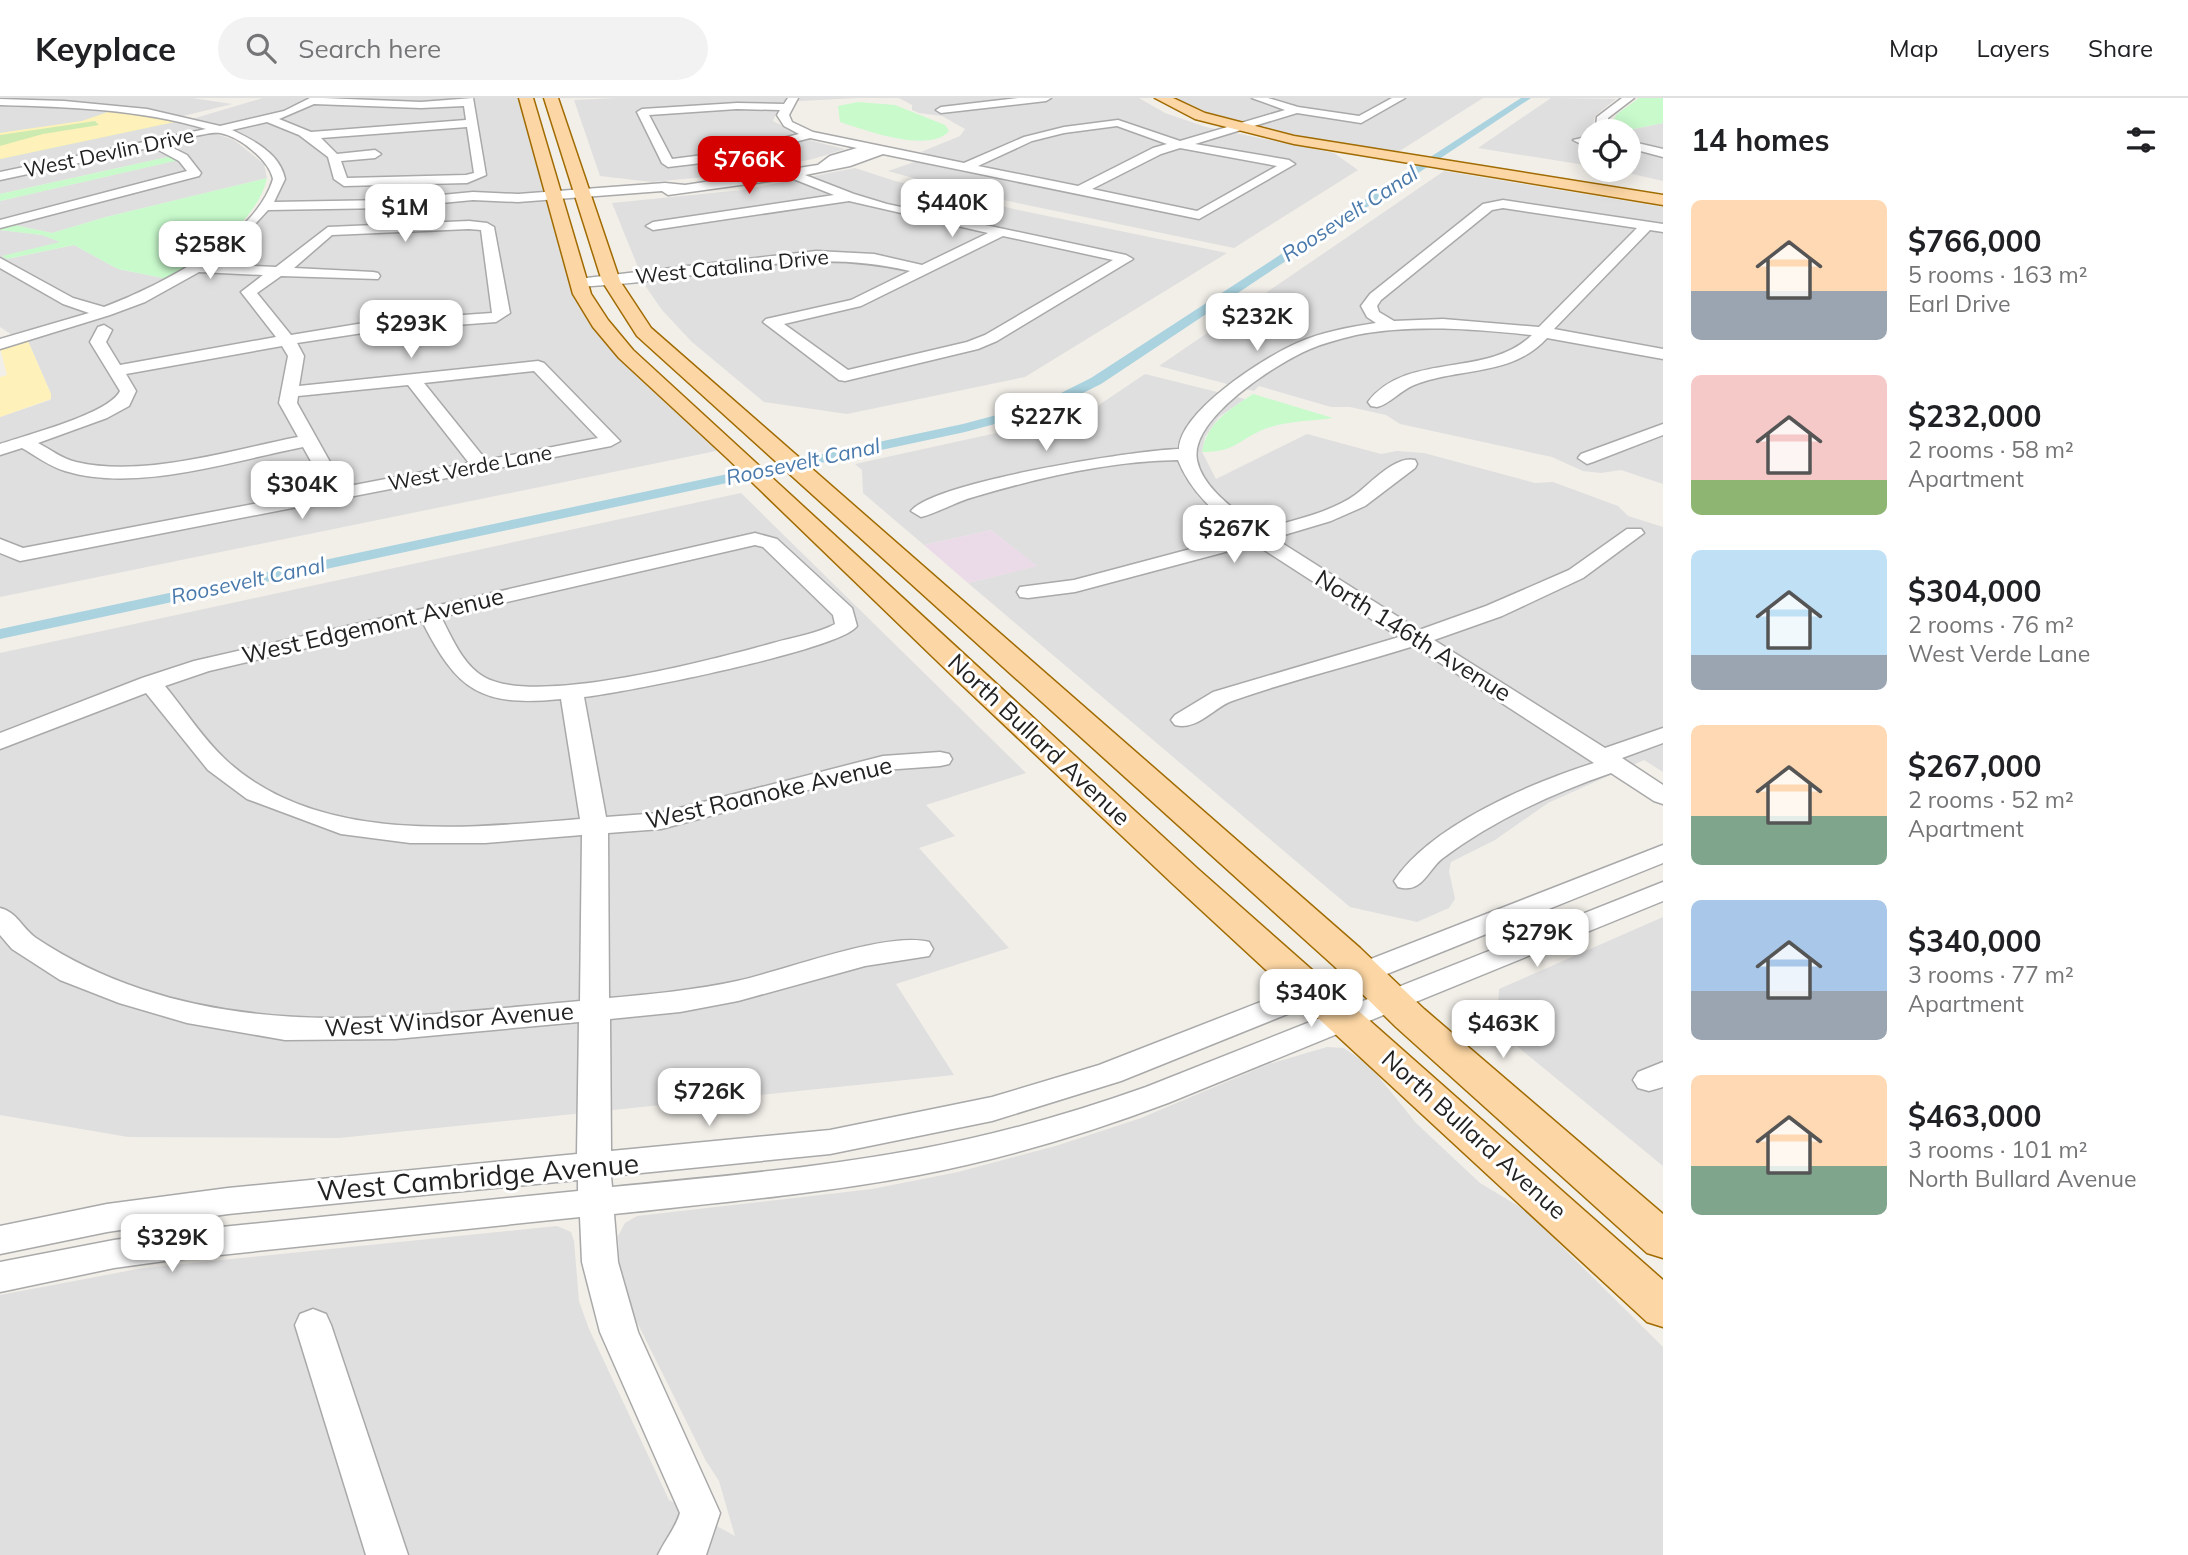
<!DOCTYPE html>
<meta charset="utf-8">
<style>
:root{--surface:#fff;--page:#f2f2f2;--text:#202124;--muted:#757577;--line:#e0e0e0;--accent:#d40000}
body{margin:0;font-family:Mulish,sans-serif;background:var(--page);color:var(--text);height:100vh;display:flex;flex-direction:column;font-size:26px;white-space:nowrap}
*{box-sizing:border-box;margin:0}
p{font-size:23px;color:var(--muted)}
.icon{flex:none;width:38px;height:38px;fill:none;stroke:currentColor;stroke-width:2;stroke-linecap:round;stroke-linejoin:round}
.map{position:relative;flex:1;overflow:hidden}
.panel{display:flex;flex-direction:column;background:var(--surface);width:525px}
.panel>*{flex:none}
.tools{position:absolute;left:1578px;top:21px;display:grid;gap:14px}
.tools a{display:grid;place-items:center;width:63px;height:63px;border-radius:50%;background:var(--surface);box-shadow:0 4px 18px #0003;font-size:35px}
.price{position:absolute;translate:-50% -60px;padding:0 16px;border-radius:14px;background:#fff;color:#222;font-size:23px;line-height:46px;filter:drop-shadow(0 2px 4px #0008)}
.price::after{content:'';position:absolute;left:50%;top:42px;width:21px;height:16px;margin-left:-10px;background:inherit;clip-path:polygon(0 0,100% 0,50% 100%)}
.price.selected{background:var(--accent);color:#fff}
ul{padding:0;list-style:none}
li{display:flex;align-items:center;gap:21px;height:175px;padding:0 28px}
li span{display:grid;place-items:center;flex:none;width:196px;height:140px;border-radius:10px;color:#555}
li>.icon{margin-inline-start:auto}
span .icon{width:84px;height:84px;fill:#fffc;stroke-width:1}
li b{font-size:30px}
h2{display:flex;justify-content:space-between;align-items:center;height:84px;padding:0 28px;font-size:30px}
header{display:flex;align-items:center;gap:42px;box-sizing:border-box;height:98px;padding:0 35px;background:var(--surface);border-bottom:2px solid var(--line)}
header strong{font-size:33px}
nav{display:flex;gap:38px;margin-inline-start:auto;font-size:24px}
.search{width:490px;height:63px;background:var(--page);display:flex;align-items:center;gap:18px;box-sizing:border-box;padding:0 24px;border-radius:38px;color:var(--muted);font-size:26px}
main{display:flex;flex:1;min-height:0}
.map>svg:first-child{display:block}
.residential{fill:#e0dfdf}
.industrial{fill:#ebdbe8}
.grass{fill:#cdebb0}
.sand{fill:#fff1ba}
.park{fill:#c8facc}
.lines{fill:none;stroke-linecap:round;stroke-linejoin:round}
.canal{fill:#aad3df;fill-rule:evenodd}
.minor-casing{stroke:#a9a9a9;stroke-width:3}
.major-casing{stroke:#a06b00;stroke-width:3}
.minor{fill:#fff;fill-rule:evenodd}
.major{fill:#fcd6a4;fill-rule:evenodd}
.labels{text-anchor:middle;stroke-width:6;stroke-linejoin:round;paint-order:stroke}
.far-street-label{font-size:21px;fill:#222;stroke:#fff}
.far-water-label{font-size:21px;font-style:italic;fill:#4a7aab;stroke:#fff}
.street-label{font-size:24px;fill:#222;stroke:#fff}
.near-street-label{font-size:28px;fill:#222;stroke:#fff}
</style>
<header>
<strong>Keyplace</strong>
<div class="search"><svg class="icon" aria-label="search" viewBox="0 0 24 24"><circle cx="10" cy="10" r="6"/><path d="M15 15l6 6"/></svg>Search here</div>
<nav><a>Map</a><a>Layers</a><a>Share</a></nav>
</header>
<main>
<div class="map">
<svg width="1663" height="1457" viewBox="0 0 1663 1457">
<rect width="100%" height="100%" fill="#f2efe9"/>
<g class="residential">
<path d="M0,0H192L232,6L183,18L133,10L0,2Z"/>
<path d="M263,0H521L582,206L721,352L0,499V319L50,302L51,296L28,243L106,217L147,202L196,177L229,155L254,130L276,103L284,86V75L279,63L269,51L243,36L192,21Z"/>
<path d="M618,0H857L781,4L773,23L812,43L845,51L813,61L736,76L652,84L600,78L574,2Z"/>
<path d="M899,0H1139L1165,15L1206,29L1334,55L1358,72L1234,150L960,93L888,73L932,58L921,54L960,38L965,31L942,18L919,15L912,12V7Z"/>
<path d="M1170,0H1483L1395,56L1311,42L1204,15Z"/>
<path d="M1551,0L1616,1L1595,18L1593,27L1599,33H1591V68L1478,50Z"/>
<path d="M0,6L114,12L82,23L0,35Z"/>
<path d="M179,23L234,42L264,66L267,80L106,119L52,135L0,124V103L178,62L172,58L0,96V61Z"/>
<path d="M1663,25V51L1641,44L1629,39V33H1624Z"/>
<path d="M1629,49L1663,59V83L1614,72H1629Z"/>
<path d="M855,70L895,83L1014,111L1227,155L1025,279L847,316L764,304L692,244L662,212L646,189L612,105L742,92Z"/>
<path d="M1444,73L1663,109V386L1621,372L1601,375L1583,373L1552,359L1400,326L1386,317L1350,309H1331L1259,288L1254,293L1159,268Z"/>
<path d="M0,132L42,137L61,144L7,161L74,147L118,171L168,181L106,208L14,238L0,229Z"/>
<path d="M1145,276L1245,301L1219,319L1205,339L1202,354L1216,381L1307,336L1381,356L1397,353L1424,355L1535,385L1553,384L1618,408L1628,418L1663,429V674L1644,662L1548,705L1495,742L1451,764L1449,773L1455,801L1449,810L1417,824L1350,809L968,485L1036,468L991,432L924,447L863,395L862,372L855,366L1087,315Z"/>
<path d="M741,395L1026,675L926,707L955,738L919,750L1009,850L896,886L954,977L339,1040L128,1039L0,1017V555Z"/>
<path d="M1663,819V1068L1497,932L1499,891Z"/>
<path d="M1327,949L1344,950L1370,968L1416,1025L1480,1085L1525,1112L1663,1249V1457H0V1197L143,1170L557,1128L571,1134L574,1143L579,1203L589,1231L669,1402L735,1438L719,1383L706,1363L627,1204L620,1175L618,1138L625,1125L637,1118L872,1091L958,1074L1059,1047L1141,1020L1269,966Z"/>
</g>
<path class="industrial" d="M991,432L1037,468L968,485L924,447Z"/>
<path class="grass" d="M114,12L179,23L0,61V35L82,23Z"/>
<g class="sand">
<path d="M114,12L179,23L0,61V48L43,36L99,27L95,23L0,37V35L82,23Z"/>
<path d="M28,243L51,296V301L0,319V279L7,277L0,250Z"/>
</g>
<g class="park">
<path d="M1639,0H1663V25L1624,33L1615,31L1612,24L1617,16Z"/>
<path d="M858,4L895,7L945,27L949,33C929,56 865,32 840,24L838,8Z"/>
<path d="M172,58L179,62L0,103V96Z"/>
<path d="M267,80C258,123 203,160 168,181L118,171L74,147L7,161L2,158L60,144L42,137L0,132V124L52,135L106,119Z"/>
<path d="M1253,296L1333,320C1310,323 1284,323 1262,332C1236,344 1234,354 1202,354C1207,324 1229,312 1253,296Z"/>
</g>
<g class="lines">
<path class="canal" d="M1521,0H1531L1101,286L1051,311L965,334L0,541V531L963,326L1041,305L1091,280Z"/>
<g class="minor-casing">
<g id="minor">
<path d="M323,0L421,4L473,0L486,77L467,85L344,88L334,81L328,59L299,37L267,24L232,32C253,42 280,55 285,81L274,104L389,102L473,94L518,96L665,85L685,87L818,67L830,58L857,50L810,40L727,62L668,69L662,65L637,14L642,11L737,5L784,6L788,0H798L789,17L792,24L813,34L964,65L1024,39L1064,29L1118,22L1180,43L1285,12L1252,0H1268L1298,9L1359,18L1392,0H1405L1361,25L1297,15L1195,46L1289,62L1295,66L1199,121L883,56L850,68L805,77L854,96L887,106L1126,157L1133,161L997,243L978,251L845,283L839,282L763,224L766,221L851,202L910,173C816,151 741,172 648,183C625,186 601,187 578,189L571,185L578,181L816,153L874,156L922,167L988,135L849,103L653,132L646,128L653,124L834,97L791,80L668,97L662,93L518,104L473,102L389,110L268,112L237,146L212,166L276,169L328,129L469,123L487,125L494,129L510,215L496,224L376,233L297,245L304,258L299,288L538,263L544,265L620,343L611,348L20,463L0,455V441L23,450L327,392L303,349C232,363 136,395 65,373C49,368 36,358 22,350L0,357V346C26,337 109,316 120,293L90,244L98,229L104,227L112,232L106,244L120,267L276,239L241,194L263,177L199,174L145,204L110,217L0,251V241L89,215L63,206L0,170V160L73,200L104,209C157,189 256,140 273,81C269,62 239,38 220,35C209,33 178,43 165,46L187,57L201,75L199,78L0,130V122L187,73L179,63L153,49L0,82V74L206,31C139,11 69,9 0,7V1L64,3L147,11L220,28L284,13L310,0ZM314,6L421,10L464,8L466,22L311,34L279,21ZM737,11L780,12L777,17L784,28L799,36L727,54L672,61L649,17ZM1117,28L1167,46L1153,50L1078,88L978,68L1032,43L1064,35ZM467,29L474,75L466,77L347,80L341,63L375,60L381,56L375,52L337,56L321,40ZM1180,50L1277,68L1197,113L1092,91L1161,56ZM469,131L481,132L492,215L376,223L291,237L257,195L281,178L378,181L380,178L378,175L373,174L294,170L332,137ZM1003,138L1113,162L985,237L967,244L848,272L784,226L861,208ZM282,248L288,258L279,305L298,339C230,352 144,380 76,364C62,361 50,351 38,345L107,320L129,308L136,293L126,276ZM534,273L598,340L486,362L424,285ZM408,287L469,365L344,389L297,305L298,298Z"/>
<path d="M1018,0H1051L1046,3L941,15L936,12L941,9Z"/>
<path d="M1622,0H1634L1608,20V28L1612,33H1600L1596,29L1597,19Z"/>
<path d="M1591,38V44L1579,45L1573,42Z"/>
<path d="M1629,43L1663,51V59L1629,50Z"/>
<path d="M1503,102L1663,126V134L1650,132L1554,231L1663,251V261L1547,240C1512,279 1459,269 1414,287C1401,292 1390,306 1377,309L1371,308L1368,304C1407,253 1487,281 1532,237C1474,231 1413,226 1356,237C1340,241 1324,245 1310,251C1277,265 1189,321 1197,362C1203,392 1239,414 1261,432C1291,422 1328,416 1355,397C1370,386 1395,357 1415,362L1417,366L1415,370L1365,408L1331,423L1274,440L1419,532L1486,508L1569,472L1627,431H1641L1644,435L1583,480L1502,518L1434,542L1605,650L1663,630V645L1622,660L1663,687V706L1654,703L1611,675C1553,695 1492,723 1443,760C1427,772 1423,796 1398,789L1394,783C1431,727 1531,685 1594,665L1414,548C1354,567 1291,582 1232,603C1213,610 1197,633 1175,627L1171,622L1175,617L1213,594L1399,539L1255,446L1075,494L1028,500L1020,499L1017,494L1020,489L1074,482L1243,437C1216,415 1191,395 1178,362C1110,363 1042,379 977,398C957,403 940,414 921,419L911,413C933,384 1136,352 1179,351C1180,313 1265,259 1297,245C1321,234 1350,229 1376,225L1367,219L1361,208L1370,196L1483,106ZM1503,110L1637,130L1539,229L1443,221L1394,223L1379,214L1377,208L1381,202L1492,112Z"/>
<path d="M1663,326V337L1593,364L1587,366L1578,360L1581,356Z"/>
<path d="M755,435L777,441L852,510L857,528C841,552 622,595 584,599L606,719L660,715L883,658L940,654L949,656L952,661L949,666L940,668L884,672L661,731L608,735L609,900C652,896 695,892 737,883C784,873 886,833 929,844L933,851L929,858L865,868L738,903L680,914L610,921L611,1053L830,1032L992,999L1099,967L1663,747V765L1121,983L992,1023L830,1056L611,1078L612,1089C715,1079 818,1070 920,1051C996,1037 1073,1015 1146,989L1663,784V803L1168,1005C1088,1035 1003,1061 919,1077C818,1096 716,1105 614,1116L618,1164L638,1234L720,1415L706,1457H658C665,1442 675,1431 680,1415L600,1234L582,1164L580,1119L172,1162L114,1170L0,1194V1164L114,1142L172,1134L578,1093V1082L228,1116L107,1134L0,1156V1128L107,1106L228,1090L577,1056L579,924L395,941L285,942L187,925L119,905L60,882L12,851L0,837V810C17,814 22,830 36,840C69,862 103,878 141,891C284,939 433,916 580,903L582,737L485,745H410L341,736L247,701L208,672L146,595L0,651V635L142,580L194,563ZM755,447L763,449L833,517L835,526C817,536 793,539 773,545C715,561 536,609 484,579C463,567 452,540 441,519ZM422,523C457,593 481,609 561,601L580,721C467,730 318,747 226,662C203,641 185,612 165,588L209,573Z"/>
<path d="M1663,964V989L1649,993L1638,990L1633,982L1638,974Z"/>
<path d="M313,1211L326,1216L331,1227L408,1457H366L295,1227L300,1216Z"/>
</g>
</g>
<g class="major-casing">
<g id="major">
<path d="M519,0H533L591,196L608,222L633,252L1198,771L1663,1182V1229L1647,1224L1174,787L963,588L727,360L619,260L593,229L573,196Z"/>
<path d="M544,0H558L620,183L651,230L1360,850L1424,911L1663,1116V1160L1647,1155L1396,929L1334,868L637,238L602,183Z"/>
<path d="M1155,0H1173L1205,15L1294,38L1663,97V107L1294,46L1195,21Z"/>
</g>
</g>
<use href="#minor" class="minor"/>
<use href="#major" class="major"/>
</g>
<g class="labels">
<g class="far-street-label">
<text transform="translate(109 55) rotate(-12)" y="7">West Devlin Drive</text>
<text transform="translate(732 169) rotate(-6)" y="7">West Catalina Drive</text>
<text transform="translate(470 370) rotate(-11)" y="7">West Verde Lane</text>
</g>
<g class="far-water-label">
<text transform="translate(1350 116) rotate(-33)" y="7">Roosevelt Canal</text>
<text transform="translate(803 364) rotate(-12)" y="7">Roosevelt Canal</text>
<text transform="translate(248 483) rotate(-12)" y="7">Roosevelt Canal</text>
</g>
<g class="street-label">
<text transform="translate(373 528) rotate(-13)" y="8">West Edgemont Avenue</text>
<text transform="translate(1413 538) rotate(32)" y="8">North 146th Avenue</text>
<text transform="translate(1039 642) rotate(43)" y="8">North Bullard Avenue</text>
<text transform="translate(769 695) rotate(-13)" y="8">West Roanoke Avenue</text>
<text transform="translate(449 922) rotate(-4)" y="8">West Windsor Avenue</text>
<text transform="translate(1474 1037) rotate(42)" y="8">North Bullard Avenue</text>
</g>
<g class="near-street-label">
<text transform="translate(478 1079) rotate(-5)" y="10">West Cambridge Avenue</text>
</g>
</g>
</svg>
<div class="tools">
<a><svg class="icon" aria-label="locate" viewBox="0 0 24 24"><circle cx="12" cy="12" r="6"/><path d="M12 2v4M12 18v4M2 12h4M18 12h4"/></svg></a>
</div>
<b class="price selected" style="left:749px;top:98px">$766K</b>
<b class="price" style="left:952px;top:141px">$440K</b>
<b class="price" style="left:405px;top:146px">$1M</b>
<b class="price" style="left:210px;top:183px">$258K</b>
<b class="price" style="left:1257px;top:255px">$232K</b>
<b class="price" style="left:411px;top:262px">$293K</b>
<b class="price" style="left:1046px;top:355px">$227K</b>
<b class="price" style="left:302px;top:423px">$304K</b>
<b class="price" style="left:1234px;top:467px">$267K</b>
<b class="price" style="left:1537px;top:871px">$279K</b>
<b class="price" style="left:1311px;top:931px">$340K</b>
<b class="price" style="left:1503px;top:962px">$463K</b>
<b class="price" style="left:709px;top:1030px">$726K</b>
<b class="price" style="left:172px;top:1176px">$329K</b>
</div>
<section class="panel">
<h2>14 homes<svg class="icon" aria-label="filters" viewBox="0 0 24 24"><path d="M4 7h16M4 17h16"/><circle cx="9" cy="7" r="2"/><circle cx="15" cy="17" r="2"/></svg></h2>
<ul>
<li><span style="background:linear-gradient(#ffd9b3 65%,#9aa5b1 0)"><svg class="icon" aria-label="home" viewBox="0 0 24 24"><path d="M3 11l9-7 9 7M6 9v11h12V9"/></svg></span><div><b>$766,000</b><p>5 rooms · 163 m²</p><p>Earl Drive</p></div></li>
<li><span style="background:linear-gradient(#f6c9c9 75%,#8fb573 0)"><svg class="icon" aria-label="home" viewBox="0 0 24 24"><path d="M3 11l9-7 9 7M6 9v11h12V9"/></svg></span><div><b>$232,000</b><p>2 rooms · 58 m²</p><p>Apartment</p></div></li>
<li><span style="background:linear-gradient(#bfe0f5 75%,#9aa5b1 0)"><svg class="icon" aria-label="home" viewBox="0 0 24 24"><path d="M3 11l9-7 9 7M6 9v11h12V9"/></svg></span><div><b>$304,000</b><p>2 rooms · 76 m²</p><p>West Verde Lane</p></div></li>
<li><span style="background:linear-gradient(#ffd9b3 65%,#7fa58c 0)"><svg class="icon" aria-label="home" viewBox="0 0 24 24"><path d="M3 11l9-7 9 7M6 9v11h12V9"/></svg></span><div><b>$267,000</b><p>2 rooms · 52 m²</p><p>Apartment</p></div></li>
<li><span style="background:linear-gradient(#a9c7e8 65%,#9aa5b1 0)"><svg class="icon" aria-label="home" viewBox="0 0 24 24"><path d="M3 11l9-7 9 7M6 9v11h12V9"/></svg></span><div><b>$340,000</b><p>3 rooms · 77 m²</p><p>Apartment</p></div></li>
<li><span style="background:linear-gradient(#ffd9b3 65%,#7fa58c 0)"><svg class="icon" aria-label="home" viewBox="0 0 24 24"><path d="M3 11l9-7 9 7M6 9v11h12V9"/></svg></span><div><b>$463,000</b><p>3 rooms · 101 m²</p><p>North Bullard Avenue</p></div></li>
</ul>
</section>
</main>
